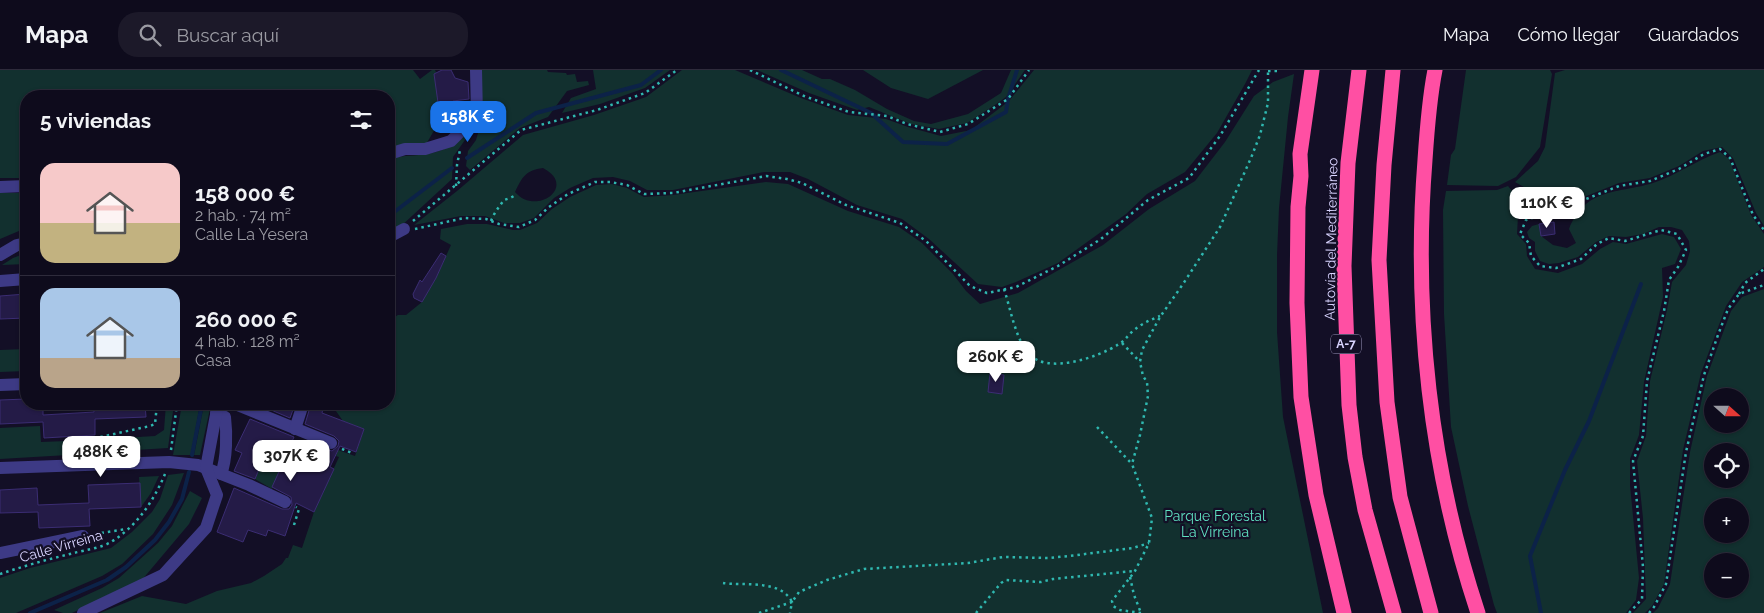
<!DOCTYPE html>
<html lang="es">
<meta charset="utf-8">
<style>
:root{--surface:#0e0b1c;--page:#1c1929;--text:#f1f3f6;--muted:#9b9ba3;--line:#2e2b3b;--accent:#1a73e8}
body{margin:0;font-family:Raleway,sans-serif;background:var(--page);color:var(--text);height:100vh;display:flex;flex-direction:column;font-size:19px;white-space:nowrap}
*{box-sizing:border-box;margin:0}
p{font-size:16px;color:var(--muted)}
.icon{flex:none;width:28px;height:28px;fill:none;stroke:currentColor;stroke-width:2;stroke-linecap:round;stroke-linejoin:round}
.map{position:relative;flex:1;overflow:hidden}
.panel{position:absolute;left:20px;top:20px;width:375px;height:320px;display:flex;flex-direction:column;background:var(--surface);border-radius:20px;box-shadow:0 1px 4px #0004,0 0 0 1px var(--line)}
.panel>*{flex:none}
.needle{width:32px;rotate:111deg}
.buttons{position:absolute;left:1704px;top:318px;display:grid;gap:10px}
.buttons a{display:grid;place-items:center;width:45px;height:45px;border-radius:50%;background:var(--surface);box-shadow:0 1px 4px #0004,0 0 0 1px var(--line);font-size:25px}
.price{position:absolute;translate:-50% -42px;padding:0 11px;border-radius:10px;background:#fff;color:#222;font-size:16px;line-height:32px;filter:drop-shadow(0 1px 2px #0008)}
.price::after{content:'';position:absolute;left:50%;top:30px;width:15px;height:11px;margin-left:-8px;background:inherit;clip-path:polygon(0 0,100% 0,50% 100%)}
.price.selected{background:var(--accent);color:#fff}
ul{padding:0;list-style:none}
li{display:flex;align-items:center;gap:15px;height:125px;padding:0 20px}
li+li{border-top:1px solid var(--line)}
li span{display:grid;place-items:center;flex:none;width:140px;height:100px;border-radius:15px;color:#555}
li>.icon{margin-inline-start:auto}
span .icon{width:60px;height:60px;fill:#fffc;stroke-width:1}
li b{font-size:21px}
h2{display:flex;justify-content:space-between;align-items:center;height:60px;padding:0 20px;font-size:21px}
header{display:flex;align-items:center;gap:30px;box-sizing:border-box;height:70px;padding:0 25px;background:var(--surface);border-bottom:1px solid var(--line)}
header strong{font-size:24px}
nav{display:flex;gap:28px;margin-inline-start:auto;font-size:18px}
.search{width:350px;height:45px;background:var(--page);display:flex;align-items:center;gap:12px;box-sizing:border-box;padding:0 18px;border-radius:20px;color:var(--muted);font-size:19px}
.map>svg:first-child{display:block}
.green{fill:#12302f;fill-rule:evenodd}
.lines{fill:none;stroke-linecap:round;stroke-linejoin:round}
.stream{stroke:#0c2248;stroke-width:4}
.building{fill:#241b47;stroke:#3b2d73}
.path{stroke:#2fb8b0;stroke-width:2.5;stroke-dasharray:2.5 4;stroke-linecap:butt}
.minor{stroke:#3d3a85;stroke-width:12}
.highway{stroke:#ff4fa3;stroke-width:15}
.labels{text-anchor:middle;stroke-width:4.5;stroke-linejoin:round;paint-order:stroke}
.shield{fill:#130f26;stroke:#9e99be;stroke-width:1}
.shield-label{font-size:12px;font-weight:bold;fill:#d9d4ff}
.street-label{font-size:14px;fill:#d9d4ff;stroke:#130f26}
.park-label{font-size:14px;fill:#5fe0c0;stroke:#130f26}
</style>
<header>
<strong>Mapa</strong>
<div class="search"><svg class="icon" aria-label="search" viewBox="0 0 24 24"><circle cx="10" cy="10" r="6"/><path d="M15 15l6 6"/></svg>Buscar aquí</div>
<nav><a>Mapa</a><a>Cómo llegar</a><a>Guardados</a></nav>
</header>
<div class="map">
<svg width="1764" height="543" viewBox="0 0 1764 543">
<rect width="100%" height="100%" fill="#130f26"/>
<g class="green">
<path d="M0,0H413L420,9L432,0H435L443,18L438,33L433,34L434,47H442L425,76L389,78V26H26V108H0Z"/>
<path d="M481,0H547L548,2L566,3L567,5L575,4L577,12L588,11L589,15L567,21L548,47L520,58L470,100L466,96L468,81L476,70L483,46L481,28Z"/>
<path d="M593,0H670L645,18L600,34L562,43L571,28L596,19Z"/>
<path d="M682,0H735L801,28L848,45L886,49L908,57L941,66L971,60L1009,31L1034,0H1252L1245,14L1217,63L1185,102L1147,124L1126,144L1058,193L1016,212L1002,217L978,214L929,169L902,149L857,135L808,109L790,102H764L673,120H647L630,111L613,107L593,108L570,118L554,128L534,148L520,153H504L485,146H461L414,155L457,121L523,65L594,45L646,27ZM543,98C578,116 536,147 515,122C522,107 526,100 543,98Z"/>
<path d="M757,0H802L822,9H830L855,20L887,39L914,51L931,54L968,44L1001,23L1011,0H1025L1006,27L995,35L967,53L939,59L911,54L869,37L857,40L809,23Z"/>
<path d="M863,0H983L928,29L891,18Z"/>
<path d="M1466,0H1550L1552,4L1540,77L1516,107L1498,116L1447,115L1451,85L1455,79Z"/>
<path d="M1565,0H1764V156L1756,143L1733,88L1722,77L1703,81L1679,96L1650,108L1619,113L1574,131L1540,126L1515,112L1538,91L1545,77L1555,3Z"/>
<path d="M1294,4L1288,47L1279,138L1277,185V262L1283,347L1323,543H100L142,526L186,534L217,521L251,513L264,506L282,494L286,488H288L293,475L302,478L314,442L339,387L336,386L338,380L355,386L364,359L343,351L331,334H389V250L398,245H406L422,232L436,208L451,175L440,169L441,159L467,154H487L513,160H520L537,153L552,139L570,127L596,115L612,114L627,118L644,127L673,125L766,112L788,114L848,141L899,157L922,173L953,204L966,221L980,234L1018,223L1103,175L1149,139L1195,111L1225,72L1254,26L1273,12Z"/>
<path d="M473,52L472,60L453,87L452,109L400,157L389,162V88C410,84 436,88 454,73C461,67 467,59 473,52Z"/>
<path d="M1720,82L1729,89L1751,145L1764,164V197L1742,212L1726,236L1701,303L1683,380L1664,514L1652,536L1645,543H1633L1646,529L1643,448L1637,391L1646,366L1650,311L1667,240L1672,212L1686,195L1690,181L1689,171L1682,160L1671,157H1659L1643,164L1626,167L1609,166L1596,172L1578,187L1559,193L1549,194L1540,191L1535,181V172L1529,168L1527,162L1532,156L1539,154L1541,166L1553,175L1567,178L1576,173L1569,159C1586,117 1617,124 1653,113C1677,105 1697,90 1720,82Z"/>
<path d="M1508,116L1519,129L1517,164L1526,174L1527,186L1535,199L1558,203L1582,194L1600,179L1613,172L1626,174L1662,164L1674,167L1681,179L1675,194L1662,198L1663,227L1644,312L1639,365L1630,389V415L1639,508L1636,530L1626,543H1497L1494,535L1468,436L1451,357L1444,244L1443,140L1446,121L1497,120Z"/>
<path d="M0,123H26V158L0,169Z"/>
<path d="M26,183V194L2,195L13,188Z"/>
<path d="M1764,219V543H1653L1658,538L1670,514L1690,382L1707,306L1731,241L1742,227ZM1712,326H1740V354H1712ZM1712,381H1740V409H1712ZM1712,436H1740V464H1712ZM1712,491H1740V519H1712Z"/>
<path d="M26,279V301L0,302V280Z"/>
<path d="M166,334H174L168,378L72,384L71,371L155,366L164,360Z"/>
<path d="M182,334H200L191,385H173Z"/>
<path d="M204,334H211L200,385H194Z"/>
<path d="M40,356L41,372L67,371L68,385L0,389V358Z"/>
<path d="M270,375L288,383L272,419L255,409Z"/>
<path d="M184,403L172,435L153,464L122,494L102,506L16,543H0V508L30,498L111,478L132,462L152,442L160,429L168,405Z"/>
<path d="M159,406L151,423L141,437L139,407Z"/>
<path d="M190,421L202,428L189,454L141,511L108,525L72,543H63L54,540L102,518L119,508L158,473L172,456Z"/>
</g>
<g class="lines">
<g class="stream">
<path d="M781,0L871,43L903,72L947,74L1006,42L1008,29L1017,0"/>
<path d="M467,88L536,43L641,15L661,0"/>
<path d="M389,146L452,98"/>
<path d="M192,385L202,334"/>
<path d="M30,543L107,510L126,497L155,470L169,452L182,429L189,402"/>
<path d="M1541,543L1530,486L1565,400L1589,351L1641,214"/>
</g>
</g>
<g class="building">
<path d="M442,0H451L455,8L468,12L469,29L453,31L454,45L440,47L434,4Z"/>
<path d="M1554,152L1555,164L1541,166L1539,154Z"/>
<path d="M441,183L446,186L436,208L422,232L414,228L413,224L420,210L422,212Z"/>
<path d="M26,224V248L0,249V226Z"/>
<path d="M990,303L1004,305L1002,324L988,322Z"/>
<path d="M26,329V334H43V345L94,342V334H145L146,347L95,349V365L44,368L43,352L0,354V330Z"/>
<path d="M257,334H295L290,348Z"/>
<path d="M311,334H324L322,343L364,359L356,382L340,376L330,397L334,399L314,442L296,433L285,466L268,460L266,466L248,460L243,472L217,462L234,418L282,439H289L292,435L291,427L272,417L288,382L306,390L312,374L332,381L338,376L339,371L334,366L305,354Z"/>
<path d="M250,349L294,367L287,383L265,373L257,390L262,392L255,409L234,401L242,383L235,380Z"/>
<path d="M140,413L141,437L89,439L90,456L39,458L38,442L0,443V420L37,418L38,435L89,433L88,415Z"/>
</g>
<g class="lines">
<g class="path">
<path d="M750,0L804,26L849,42L887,46L907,54L940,62L968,54L1008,29L1029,0"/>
<path d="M1268,1H1279"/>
<path d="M456,116L457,95L460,80"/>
<path d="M413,151L521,60L597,40L645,23L677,0"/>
<path d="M491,151C494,143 499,137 504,130L510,128L516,125"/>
<path d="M415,159L464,148L486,149L499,154L519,157L535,150L549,137L568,124L595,112H610L627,115L644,124L673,123L766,106L787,109L802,113L846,135L900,153L926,171L970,216L987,223L1016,217L1058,196L1101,169L1148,130L1189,108L1220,66L1259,0"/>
<path d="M1004,219C1011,240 1015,268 1029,284C1048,305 1099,287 1119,274C1125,271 1128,265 1133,261C1141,254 1150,250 1160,246"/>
<path d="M1739,224L1745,213L1764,199"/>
<path d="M1122,273L1140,292"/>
<path d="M1097,357L1132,394"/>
<path d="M342,379L352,383"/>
<path d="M171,380L177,334"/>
<path d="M70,383L69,369L96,368L150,356L155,354L157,334"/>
<path d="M294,455L299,439L296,437"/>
<path d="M95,464L126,459"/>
<path d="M0,504C24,496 49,489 74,483C85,480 101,478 111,472C137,456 153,432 165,404"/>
<path d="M1130,507L1134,525L1141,543"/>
<path d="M723,513C743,516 781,509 792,532L799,522L827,510L864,499L968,493L1003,487L1048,488L1069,486L1133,478L1149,473"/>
<path d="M759,543L792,532L790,543"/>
<path d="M976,543L1001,513L1006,510L1041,512L1053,509L1134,501"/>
<path d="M1141,543L1120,540L1113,536L1112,531L1135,501L1149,473L1152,448L1132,394L1140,365L1148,326L1147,312L1143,306L1140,292L1142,280L1160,247L1183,214L1220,157L1251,88L1260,65L1268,33V0"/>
<path d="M1629,543L1642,529L1643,497L1633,391L1643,366L1647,311L1664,241L1669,210L1678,197L1686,180L1677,164L1661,160L1625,171L1609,168L1597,174L1581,189L1556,198L1540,196L1531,186L1529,173L1520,164L1526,150L1576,133L1619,116L1650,111L1679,99L1704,84L1720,79L1730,88L1753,145L1764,160"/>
<path d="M1649,543L1654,537L1666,514L1686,382L1704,305L1718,265L1728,239L1739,224L1764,215"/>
</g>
<g class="minor">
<path d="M389,84L405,79H425L451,71L477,45L476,0"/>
<path d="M0,117L26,116"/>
<path d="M389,167L404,159"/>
<path d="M0,185L17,175L26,173"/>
<path d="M0,211L26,209"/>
<path d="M0,315L26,314"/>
<path d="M235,334L331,373"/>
<path d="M216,343L225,347C227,363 227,389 221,404"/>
<path d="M295,359L303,334"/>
<path d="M0,398L169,392L198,395L249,415L285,432"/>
<path d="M0,483L83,466"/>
<path d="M83,543L163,505L206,458L217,425L206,398L218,334"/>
</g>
<g class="highway">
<path d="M1312,0L1300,84L1301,106L1298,137L1297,233L1301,327L1316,425L1344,543"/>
<path d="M1359,0L1348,93L1344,196L1349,335L1355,387L1365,440L1394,543"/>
<path d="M1393,0L1384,95L1379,190L1387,332L1400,427L1431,543"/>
<path d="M1435,0C1429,30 1427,60 1425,90C1413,242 1430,399 1478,543"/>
</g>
</g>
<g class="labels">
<rect class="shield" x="1331" y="264.5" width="30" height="19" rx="4"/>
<g class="shield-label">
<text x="1346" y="278">A-7</text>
</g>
<g class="street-label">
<text transform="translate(1331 169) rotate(-89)" y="5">Autovía del Mediterráneo</text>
<text transform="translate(61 476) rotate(-16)" y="5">Calle Virreina</text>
</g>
<g class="park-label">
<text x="1215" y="451">Parque Forestal<tspan x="1215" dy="16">La Virreina</tspan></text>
</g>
</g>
</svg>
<div class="buttons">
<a><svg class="needle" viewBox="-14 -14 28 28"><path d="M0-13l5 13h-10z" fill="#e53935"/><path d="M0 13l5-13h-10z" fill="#9b9ba3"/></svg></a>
<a><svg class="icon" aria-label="locate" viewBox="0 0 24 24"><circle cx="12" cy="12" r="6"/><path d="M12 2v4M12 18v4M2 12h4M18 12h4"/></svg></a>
<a>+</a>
<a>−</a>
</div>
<b class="price selected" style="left:468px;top:73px">158K €</b>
<b class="price" style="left:1547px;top:159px">110K €</b>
<b class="price" style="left:996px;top:313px">260K €</b>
<b class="price" style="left:101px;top:408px">488K €</b>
<b class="price" style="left:291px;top:412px">307K €</b>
<section class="panel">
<h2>5 viviendas<svg class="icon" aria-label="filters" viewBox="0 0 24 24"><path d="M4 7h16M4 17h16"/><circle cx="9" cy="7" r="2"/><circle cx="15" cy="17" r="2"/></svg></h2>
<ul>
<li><span style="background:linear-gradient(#f6c9c9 60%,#c2b280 0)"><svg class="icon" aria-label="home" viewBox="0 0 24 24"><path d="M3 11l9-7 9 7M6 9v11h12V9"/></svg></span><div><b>158 000 €</b><p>2 hab. · 74 m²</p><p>Calle La Yesera</p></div></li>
<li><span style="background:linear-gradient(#a9c7e8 70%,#b9a48a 0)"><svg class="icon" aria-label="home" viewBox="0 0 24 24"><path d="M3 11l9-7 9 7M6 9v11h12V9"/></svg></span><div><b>260 000 €</b><p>4 hab. · 128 m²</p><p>Casa</p></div></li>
</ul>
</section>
</div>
